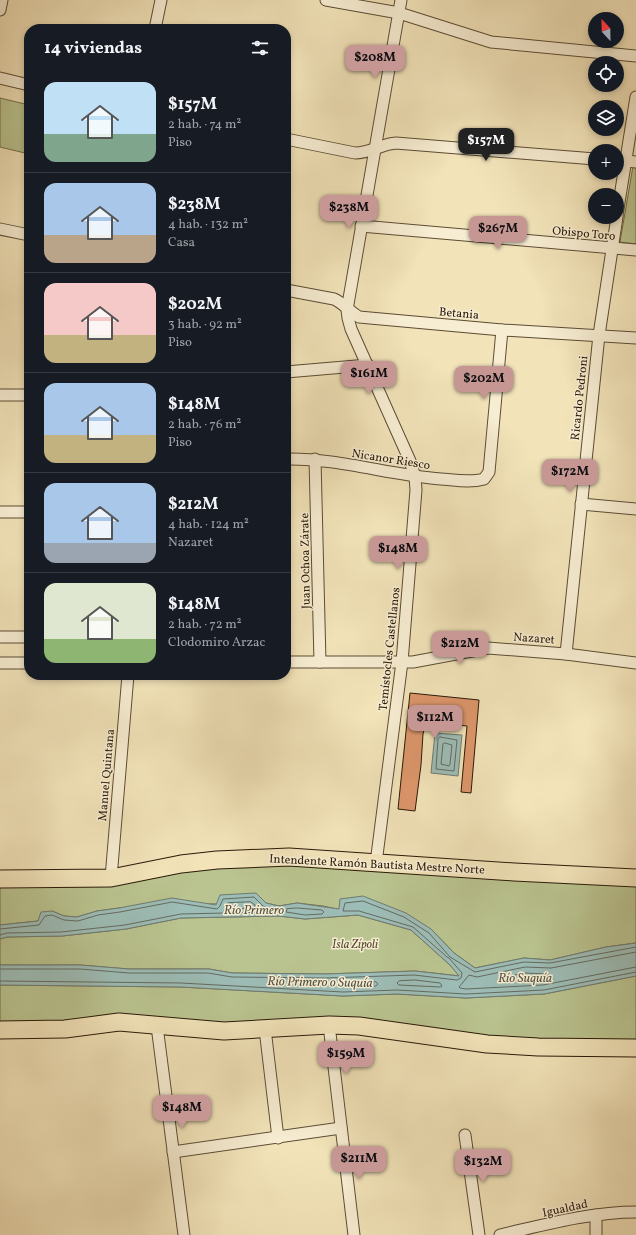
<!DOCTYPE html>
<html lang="es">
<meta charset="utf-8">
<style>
:root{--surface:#171b24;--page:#242831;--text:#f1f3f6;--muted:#9ea1a6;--line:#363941;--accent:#c59692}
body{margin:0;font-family:Vollkorn,serif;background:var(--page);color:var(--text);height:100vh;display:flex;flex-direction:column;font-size:15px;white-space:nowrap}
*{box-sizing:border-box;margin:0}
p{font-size:13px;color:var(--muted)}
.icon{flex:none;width:22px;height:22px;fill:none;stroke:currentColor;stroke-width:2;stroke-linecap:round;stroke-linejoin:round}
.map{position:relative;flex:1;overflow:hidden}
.sheet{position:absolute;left:24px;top:24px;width:267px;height:656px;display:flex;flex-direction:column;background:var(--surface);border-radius:16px;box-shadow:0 2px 6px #0003}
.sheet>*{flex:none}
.needle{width:26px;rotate:338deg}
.controls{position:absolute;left:588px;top:12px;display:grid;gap:8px}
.controls a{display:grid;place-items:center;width:36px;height:36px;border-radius:50%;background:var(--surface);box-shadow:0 2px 6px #0003;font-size:20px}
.price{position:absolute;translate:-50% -34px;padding:0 9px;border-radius:8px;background:var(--accent);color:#111;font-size:13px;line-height:26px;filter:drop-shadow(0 1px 2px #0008)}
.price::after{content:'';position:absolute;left:50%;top:24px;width:12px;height:9px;margin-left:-6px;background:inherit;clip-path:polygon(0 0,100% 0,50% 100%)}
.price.current{background:#222;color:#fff}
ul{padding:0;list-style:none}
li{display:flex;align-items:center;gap:12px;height:100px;padding:0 20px}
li+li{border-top:1px solid var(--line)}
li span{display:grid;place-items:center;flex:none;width:112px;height:80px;border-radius:12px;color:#555}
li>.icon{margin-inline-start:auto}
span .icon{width:48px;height:48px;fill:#fffc;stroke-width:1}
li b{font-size:17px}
h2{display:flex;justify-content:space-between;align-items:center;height:48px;padding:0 20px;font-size:17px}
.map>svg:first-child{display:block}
.green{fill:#bac490;stroke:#726e4c}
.water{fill:#9dbdb7;stroke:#6f7b71}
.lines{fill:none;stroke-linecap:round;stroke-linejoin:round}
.shore{stroke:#646b60;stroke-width:1}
.building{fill:#dd976b;stroke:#2a1908}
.street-casing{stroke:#5c4c34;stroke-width:13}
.primary-casing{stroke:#2a1908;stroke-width:19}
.street{stroke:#f7edd2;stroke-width:11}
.primary{stroke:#f2e3b9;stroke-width:17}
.labels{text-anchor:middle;stroke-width:3;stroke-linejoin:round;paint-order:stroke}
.street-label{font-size:12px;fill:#2a1908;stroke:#f7edd2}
.park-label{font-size:12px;font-style:italic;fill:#554c31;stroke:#f7edd2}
.water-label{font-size:13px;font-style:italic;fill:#525245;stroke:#f7edd2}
</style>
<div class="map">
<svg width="636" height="1235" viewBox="0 0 636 1235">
<rect width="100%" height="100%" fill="#f2e3b9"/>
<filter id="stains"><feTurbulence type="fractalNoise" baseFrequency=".005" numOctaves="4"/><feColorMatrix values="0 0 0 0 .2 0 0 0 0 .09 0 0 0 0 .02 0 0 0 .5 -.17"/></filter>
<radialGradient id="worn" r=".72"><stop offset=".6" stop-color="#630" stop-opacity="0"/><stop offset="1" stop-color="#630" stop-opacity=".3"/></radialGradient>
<g class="green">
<path d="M0,98L29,105V154L0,147Z"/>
<path d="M633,166L636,167V244L620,242Z"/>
<path d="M217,860L636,878V943L606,947L550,960L524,958L475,968L454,953L431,929L323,906L297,903L279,906L266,903L205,904L119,908L97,911L77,917L64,916L52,911L38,921L0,925V879Z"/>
<path d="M358,915L411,930L450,965L460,976L415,971L325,974L232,973L209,969H129L80,965H0V939L7,937L62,936L126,929L181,918L279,916L305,919Z"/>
<path d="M636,976V1048L437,1036L157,1026L0,1030V985L181,987L343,996L397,994L466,998L544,994Z"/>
</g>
<g class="water">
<path d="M435,733L462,735L458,776L431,773Z"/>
<path d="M256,893L266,903L279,906L297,903L339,909L340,899L363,896L406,913L431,929L454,953L475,968L524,958L550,960L606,947L636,943V976L544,994L466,998L397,994L343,996L181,987L0,985V965H80L129,969H209L232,973L325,974L415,971L459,976L450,965L411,930L358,915L305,919L279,916L181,918L126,929L62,936L7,937L0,939V925L38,921L41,912L52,911L64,916L77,917L97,911L119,908L172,898L216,905L220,895Z"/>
</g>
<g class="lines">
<g class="shore">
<path d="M440,737L457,740L454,771L436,769L438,739Z"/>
<path d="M445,743L452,745L450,764L449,766L441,764L443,744Z"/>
<path d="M251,902L255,905L254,908L227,909L225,907L228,903Z"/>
<path d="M297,908L322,910L324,912L322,914L305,915L286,912L287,909Z"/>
<path d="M0,929L39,925L45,916L52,915L64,920L78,921L98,915L120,912L172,902L217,909L220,906L223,899L254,897L263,906L271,910L270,912L181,914L125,925L61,932L7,933L0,935"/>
<path d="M636,952L551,968L525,967L477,977L469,975L459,987L460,988L466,989L543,985L636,967"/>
<path d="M0,969H80L129,973H208L232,977L325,978L414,975L457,980L461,978L462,973L449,958L447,957L413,927L359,911H343L345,903L363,901L404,917L429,933L450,957L475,972L524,962L550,963L636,947"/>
<path d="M525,973L547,974L549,977L542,979L508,981L506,979L507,977Z"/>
<path d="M415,980L440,983L442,986L440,987L399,985L397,983L399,981Z"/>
<path d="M0,981L181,983L343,992L397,990L466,994L544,990L636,972"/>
<path d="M376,982L378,984L376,986L343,987L338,985L339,983Z"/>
</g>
</g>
<path class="building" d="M410,693L479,700L471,793L461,792L467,726L426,722L423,734L421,765L415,811L398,809Z"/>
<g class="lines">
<g class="street-casing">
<g id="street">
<path d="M326,0L399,13L491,42L636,56"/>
<path d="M0,10L2,0"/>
<path d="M155,29L161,0"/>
<path d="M0,78L29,85"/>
<path d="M286,139L355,153C371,153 381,144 396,143L595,159"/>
<path d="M617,160L636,162"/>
<path d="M617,215L636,97"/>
<path d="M361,226L636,250"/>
<path d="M0,229L29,235"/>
<path d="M286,290L334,299C343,303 349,311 359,317L502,330L636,338"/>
<path d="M286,372L368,365"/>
<path d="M0,395H29"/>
<path d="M286,459C338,458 389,475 441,479C455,480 470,483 484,479L489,472L502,330"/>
<path d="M315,459L320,662"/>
<path d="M581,504L636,509"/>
<path d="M0,512H29"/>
<path d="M0,637H29"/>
<path d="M566,654L599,335L617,217"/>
<path d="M286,662H413L488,648L566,654L636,663"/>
<path d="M0,663H29"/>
<path d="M376,863L402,662L416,490L415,477L410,461L351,329L348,318L347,310L401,0"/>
<path d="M111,878L128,675"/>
<path d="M329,1025L354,1235"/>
<path d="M157,1026L184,1235"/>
<path d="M265,1029L278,1138"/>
<path d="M465,1135L479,1235"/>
<path d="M173,1152L341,1128"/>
<path d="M596,1215V1235"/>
<path d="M500,1235C544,1225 590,1212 636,1212"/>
</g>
</g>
<g class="primary-casing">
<g id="primary">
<path d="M0,879L111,878L181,864L217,860L289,857L514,872L636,878"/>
<path d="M0,1030L65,1029L119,1022L224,1031L329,1025L359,1026L487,1044L538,1047L636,1048"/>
</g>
</g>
<use href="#street" class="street"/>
<use href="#primary" class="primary"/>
</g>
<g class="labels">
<g class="street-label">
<text transform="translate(584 233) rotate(5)" y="4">Obispo Toro</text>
<text transform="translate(459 313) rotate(5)" y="4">Betania</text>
<text transform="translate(579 398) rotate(-84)" y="4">Ricardo Pedroni</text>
<text transform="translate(391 459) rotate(9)" y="4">Nicanor Riesco</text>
<text transform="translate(305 561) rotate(-91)" y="4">Juan Ochoa Zárate</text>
<text transform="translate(534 638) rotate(4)" y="4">Nazaret</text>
<text transform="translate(389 649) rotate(-84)" y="4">Temístocles Castellanos</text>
<text transform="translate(106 775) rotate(-85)" y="4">Manuel Quintana</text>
<text transform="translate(377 864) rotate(3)" y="4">Intendente Ramón Bautista Mestre Norte</text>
<text transform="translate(565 1208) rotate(-12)" y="4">Igualdad</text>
</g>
<g class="park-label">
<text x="355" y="948">Isla Zípoli</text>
</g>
<g class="water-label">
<text x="254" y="914">Río Primero</text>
<text x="525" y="982">Río Suquía</text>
<text transform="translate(320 981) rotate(1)" y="5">Río Primero o Suquía</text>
</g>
</g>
<rect width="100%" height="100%" filter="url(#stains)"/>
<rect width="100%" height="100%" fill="url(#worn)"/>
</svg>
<div class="controls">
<a><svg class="needle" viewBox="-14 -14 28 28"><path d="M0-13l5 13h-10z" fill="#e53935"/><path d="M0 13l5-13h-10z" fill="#9ea1a6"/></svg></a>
<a><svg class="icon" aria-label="locate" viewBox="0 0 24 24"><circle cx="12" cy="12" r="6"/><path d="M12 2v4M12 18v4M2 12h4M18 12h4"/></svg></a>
<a><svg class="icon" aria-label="layers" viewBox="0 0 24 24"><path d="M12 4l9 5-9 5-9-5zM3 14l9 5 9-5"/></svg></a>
<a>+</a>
<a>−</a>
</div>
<b class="price" style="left:375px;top:79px">$208M</b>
<b class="price current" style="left:486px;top:162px">$157M</b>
<b class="price" style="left:349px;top:229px">$238M</b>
<b class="price" style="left:498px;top:250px">$267M</b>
<b class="price" style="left:369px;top:395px">$161M</b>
<b class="price" style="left:484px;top:400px">$202M</b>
<b class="price" style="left:570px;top:493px">$172M</b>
<b class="price" style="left:398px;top:570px">$148M</b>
<b class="price" style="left:460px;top:665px">$212M</b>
<b class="price" style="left:435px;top:739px">$112M</b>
<b class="price" style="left:346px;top:1075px">$159M</b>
<b class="price" style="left:182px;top:1129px">$148M</b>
<b class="price" style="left:359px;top:1180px">$211M</b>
<b class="price" style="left:483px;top:1183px">$132M</b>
<section class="sheet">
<h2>14 viviendas<svg class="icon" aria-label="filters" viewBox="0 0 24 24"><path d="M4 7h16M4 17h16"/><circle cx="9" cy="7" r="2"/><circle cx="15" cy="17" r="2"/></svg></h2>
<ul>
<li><span style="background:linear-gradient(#bfe0f5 65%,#7fa58c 0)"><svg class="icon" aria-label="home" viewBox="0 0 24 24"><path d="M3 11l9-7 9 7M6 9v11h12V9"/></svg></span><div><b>$157M</b><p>2 hab. · 74 m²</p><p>Piso</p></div></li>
<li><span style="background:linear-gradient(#a9c7e8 65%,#b9a48a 0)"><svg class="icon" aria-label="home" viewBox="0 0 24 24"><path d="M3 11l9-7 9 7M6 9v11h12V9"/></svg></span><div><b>$238M</b><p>4 hab. · 132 m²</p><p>Casa</p></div></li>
<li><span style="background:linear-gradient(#f6c9c9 65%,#c2b280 0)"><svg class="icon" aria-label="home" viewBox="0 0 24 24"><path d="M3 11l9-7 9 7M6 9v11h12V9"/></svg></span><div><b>$202M</b><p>3 hab. · 92 m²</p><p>Piso</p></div></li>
<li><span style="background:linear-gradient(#a9c7e8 65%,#c2b280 0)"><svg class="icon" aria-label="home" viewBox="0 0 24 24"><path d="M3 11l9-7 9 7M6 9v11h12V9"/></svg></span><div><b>$148M</b><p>2 hab. · 76 m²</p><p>Piso</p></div></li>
<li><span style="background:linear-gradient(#a9c7e8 75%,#9aa5b1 0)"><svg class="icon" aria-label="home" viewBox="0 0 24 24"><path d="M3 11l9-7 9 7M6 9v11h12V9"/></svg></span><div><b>$212M</b><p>4 hab. · 124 m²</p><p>Nazaret</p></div></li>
<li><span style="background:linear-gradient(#dfe7d0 70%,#8fb573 0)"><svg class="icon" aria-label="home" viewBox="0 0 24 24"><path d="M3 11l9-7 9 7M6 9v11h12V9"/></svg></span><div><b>$148M</b><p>2 hab. · 72 m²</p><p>Clodomiro Arzac</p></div></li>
</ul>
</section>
</div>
